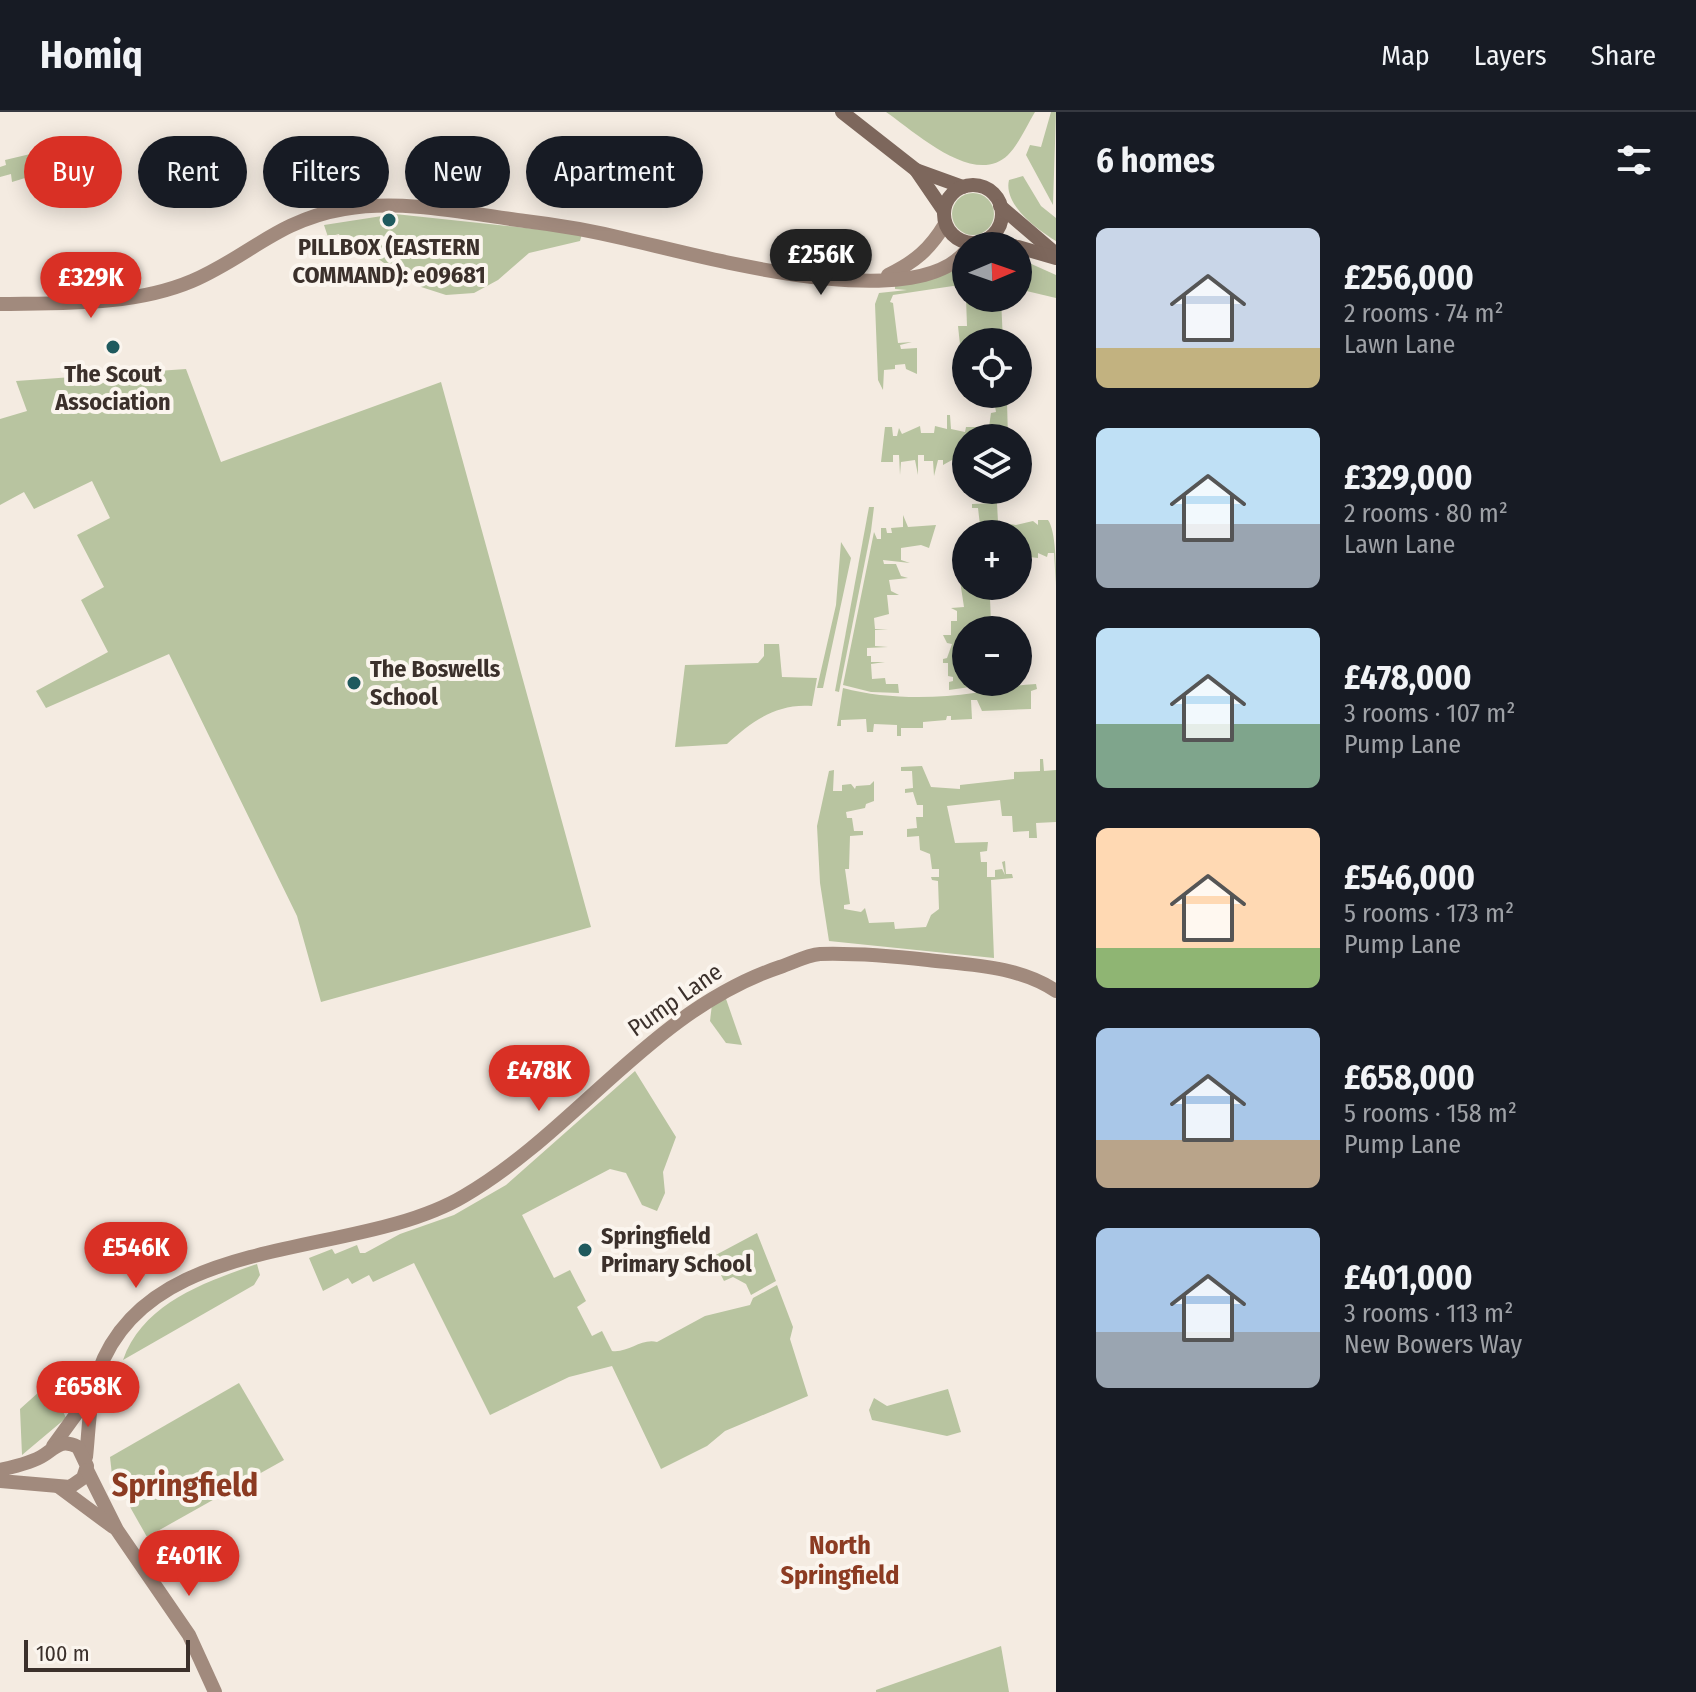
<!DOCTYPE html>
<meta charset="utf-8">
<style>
:root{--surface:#171b24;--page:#242831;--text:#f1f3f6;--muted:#9ea1a6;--line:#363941;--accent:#d93025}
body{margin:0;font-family:"Fira Sans Condensed",sans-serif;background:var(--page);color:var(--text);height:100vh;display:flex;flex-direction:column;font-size:30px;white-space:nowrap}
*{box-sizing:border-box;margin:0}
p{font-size:26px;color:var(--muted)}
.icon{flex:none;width:44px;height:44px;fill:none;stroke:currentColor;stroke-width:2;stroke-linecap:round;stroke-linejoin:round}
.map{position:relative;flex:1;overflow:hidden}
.drawer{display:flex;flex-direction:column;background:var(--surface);width:640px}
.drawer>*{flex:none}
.hud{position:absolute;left:24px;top:24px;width:760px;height:72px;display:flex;gap:16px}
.needle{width:52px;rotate:88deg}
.fabs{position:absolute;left:952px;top:120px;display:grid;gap:16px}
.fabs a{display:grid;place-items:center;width:80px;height:80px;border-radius:50%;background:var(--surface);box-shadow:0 4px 20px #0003;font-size:40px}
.scale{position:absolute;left:24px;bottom:20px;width:166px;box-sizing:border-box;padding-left:8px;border:4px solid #3b302b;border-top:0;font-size:22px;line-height:28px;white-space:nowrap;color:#3b302b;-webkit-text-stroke:6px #fbf5ee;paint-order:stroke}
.price{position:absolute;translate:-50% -68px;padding:0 18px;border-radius:28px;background:var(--accent);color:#fff;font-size:26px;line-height:52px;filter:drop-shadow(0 2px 4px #0008)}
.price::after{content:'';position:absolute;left:50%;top:48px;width:24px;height:18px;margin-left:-12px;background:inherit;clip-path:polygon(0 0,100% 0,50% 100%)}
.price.active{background:#222;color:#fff}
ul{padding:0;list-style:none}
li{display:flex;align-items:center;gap:24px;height:200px;padding:0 40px}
li span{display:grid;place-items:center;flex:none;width:224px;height:160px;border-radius:12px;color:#555}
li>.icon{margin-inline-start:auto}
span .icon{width:96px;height:96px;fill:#fffc;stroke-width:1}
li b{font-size:34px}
h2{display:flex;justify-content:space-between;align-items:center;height:96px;padding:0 40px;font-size:34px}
.pill{padding:0 28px;border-radius:36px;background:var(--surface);box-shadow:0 4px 20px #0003;font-size:28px;line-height:72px}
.pill.active{background:var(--accent);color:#fff}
header{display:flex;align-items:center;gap:48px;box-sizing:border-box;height:112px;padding:0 40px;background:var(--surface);border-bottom:2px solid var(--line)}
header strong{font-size:38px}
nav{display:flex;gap:44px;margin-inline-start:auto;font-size:28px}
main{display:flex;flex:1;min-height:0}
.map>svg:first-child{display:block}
.green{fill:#b8c4a0}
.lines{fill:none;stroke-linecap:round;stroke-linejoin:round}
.secondary{stroke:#a18a7d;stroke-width:14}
.primary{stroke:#7d675c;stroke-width:14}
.poi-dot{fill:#1f5a5e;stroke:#fbf5ee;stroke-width:3}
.labels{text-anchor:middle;stroke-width:8;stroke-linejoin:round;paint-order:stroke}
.poi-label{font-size:24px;font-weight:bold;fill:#3b302b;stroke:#fbf5ee}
.street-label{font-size:24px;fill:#3b302b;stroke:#fbf5ee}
.neighbourhood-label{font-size:26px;font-weight:bold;fill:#8c3b22;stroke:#fbf5ee}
.district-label{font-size:32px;font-weight:bold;fill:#8c3b22;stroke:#fbf5ee}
</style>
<header>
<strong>Homiq</strong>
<nav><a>Map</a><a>Layers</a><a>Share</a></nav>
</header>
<main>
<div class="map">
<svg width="1056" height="1580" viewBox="0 0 1056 1580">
<rect width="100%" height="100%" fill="#f4ebe1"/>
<g class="green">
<path d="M886,0H1035C1027,13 1019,32 1008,43C974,76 914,19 886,0Z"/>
<path d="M1051,0H1056L1053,93L1026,43L1030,33L1041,35Z"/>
<path d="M43,39L48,59L12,70L11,62L0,65V55L6,53L5,48Z"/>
<path d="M1023,64L1041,94L1056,106V129C1038,118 1003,93 1009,68Z"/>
<circle cx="973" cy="102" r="21"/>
<path d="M395,102L582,122L580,129L529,141L498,168L474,181L446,183L418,174L365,138L347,144L339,122L328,125L324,113Z"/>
<path d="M1018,146L1056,163V186L1018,177Z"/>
<path d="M966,153V176L953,174L893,183L890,190L893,191L898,231L912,230L900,233L901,237L917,236V262L906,257L905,252L895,253V257L884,258L883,278L878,268L875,192L879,181L907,178L895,177V173L932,166Z"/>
<path d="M966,186H1001L1003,230H966V242H961L958,214H967Z"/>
<path d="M186,257L221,350L441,270L591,815L321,890L297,804L169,542L46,596L36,579L108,540L81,488L104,475L77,423L110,406L92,369L34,397L24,380L0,393V307L27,299L16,269Z"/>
<path d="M1007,290L1008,326H966L965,352H953L952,348L943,353V348H938L934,364L933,349H924V343H918V363L915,348L901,350L900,363L899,343H893V350H881L885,315H892L893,324H897L899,316L902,322L920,314L921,321H934L935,314L947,317V303H950L951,317L965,320L966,315H989L991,301L996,300L995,294L991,292Z"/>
<path d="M997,391L998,410L1016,413L1033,409L1038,413V408H1048C1056,419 1056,454 1056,474L1054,441H1048L1047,445L1038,441V446L1021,444L1018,447V422H981L978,396H972V392Z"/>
<path d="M869,395H874L871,419L839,580L835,579Z"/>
<path d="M903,403L908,415L936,413L929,436L921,433L901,436V448L910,451L883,448L884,452H896L901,464L908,466L889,468L891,479L899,483H887L889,502L874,506L875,517H888L875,518V534L888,535L867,536V544H871V550H885L871,552L872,567L885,566L886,572H898L899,581L871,580L843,573L874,420L877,427H881V416H886L887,421H892L891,416L903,415Z"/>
<path d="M841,430L851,446L823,576H817L836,493Z"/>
<path d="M960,469H966V474H989L990,485L1000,484L990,487L991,510H999L998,518H966V570H1005L949,578V570L953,569V565L948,564V551H943V547L947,546L952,532L947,531L943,523H951V509H957V499L951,496L964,495Z"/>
<path d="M764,532H779L782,565L817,566L812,594C776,591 751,610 727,632L675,635L685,553L758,551L764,544Z"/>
<path d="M1036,572L1037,577L1031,579V597L982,599L977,588H971L972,607L951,608V604H947L946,608L923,610V616H901V624H897V613L874,612L873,620H867L866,607L841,608V614H837L843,576C884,587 933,587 974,581C996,577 1014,573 1036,572Z"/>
<path d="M1040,647H1043L1044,659L1056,658V710L1036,711L1037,726H1029V719L1013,720L1012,704H1002L1000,688L947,694L955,731L988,730L987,739L980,740L981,750H987V765H995V758L1002,757L1005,763L1002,750L1005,749L1006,762H1012L1013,766L991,768L994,846L829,829L820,771L817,714L829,659L834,658L833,679H842V673L851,672L855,677L856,674L870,673L874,669V689L866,692L865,696L846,700L847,706H852L854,719H863V723L850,724L849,757H845L850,792L844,793V797L861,800L865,796L869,811L894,810L895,817L926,815L931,803L939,797L938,769L932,768L931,765H939V757H932L930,742L920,738L919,724L907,725V717L917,716L916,705H923V693H917L913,680L905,681V677L913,676L912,659H901V655L922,654L931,675L960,677V673L1014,667V660L1040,659Z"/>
<path d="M725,884L742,933L726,931L710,909L712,892Z"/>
<path d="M635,959L676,1025L663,1060L665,1081L657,1099L642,1093L626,1061L610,1057L522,1103L554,1166L570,1158L586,1189L577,1195L592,1224L602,1219L612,1239C629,1241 641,1226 657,1230L705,1204L750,1193L753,1186L777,1173L793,1215L790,1227L808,1284L725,1319L707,1334L661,1357L612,1254L569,1265L490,1303L414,1151L373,1170L369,1163L352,1172L348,1166L323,1179L309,1146L332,1137L335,1142L357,1133L360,1141H365L400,1122L454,1103L506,1073Z"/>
<path d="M757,1121L776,1169L751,1183L746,1172L733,1165L724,1169L712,1145Z"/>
<path d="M257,1152L260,1163L254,1173L123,1248C143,1191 205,1170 257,1152Z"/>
<path d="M71,1256L80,1257L86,1268L70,1301L54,1267Z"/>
<path d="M49,1271L46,1276L52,1275L66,1306L22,1343L20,1297Z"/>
<path d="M239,1271L284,1348L147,1425L112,1363L110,1345Z"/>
<path d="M948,1277L961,1320L947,1324L872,1308L869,1298L874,1286L887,1294Z"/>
<path d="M1001,1534L1009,1580H876V1578Z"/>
</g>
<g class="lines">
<g class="secondary">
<path d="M888,163C915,150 930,137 945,112"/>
<path d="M0,192C62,191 133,194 192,169C248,145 278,108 344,97C403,87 466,101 525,109C559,113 593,119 626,127C698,143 912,205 966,139"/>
<path d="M53,1334L93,1279"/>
<path d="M86,1345C89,1318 89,1287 98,1261C148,1117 355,1149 464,1084C577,1018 652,898 780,855C792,851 807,843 820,842C856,841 892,844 928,848C971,853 1019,854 1056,879"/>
<path d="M0,1358C13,1355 32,1351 44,1343C57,1334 62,1327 78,1335L87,1354L83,1366L70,1375L0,1369"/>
<path d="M87,1358L117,1418L189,1523L215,1580"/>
<path d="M59,1375L113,1415"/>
</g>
<g class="primary">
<path d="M842,0L916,58L963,75"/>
<path d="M916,58L944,99"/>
<circle cx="973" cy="102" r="29"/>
<path d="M1000,94L1056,142"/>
<path d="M980,130L1014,134"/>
<path d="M1018,135L1056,146"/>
</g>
</g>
<g class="poi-dot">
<circle cx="389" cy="108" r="8"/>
<circle cx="113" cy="235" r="8"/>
<circle cx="354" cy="571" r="8"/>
<circle cx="585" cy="1138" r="8"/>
</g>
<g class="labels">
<g class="poi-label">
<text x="389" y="143">PILLBOX (EASTERN<tspan x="389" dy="28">COMMAND): e09681</tspan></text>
<text x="113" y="270">The Scout<tspan x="113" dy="28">Association</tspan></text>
<text x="370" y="565" text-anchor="start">The Boswells<tspan x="370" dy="28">School</tspan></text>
<text x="601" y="1132" text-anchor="start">Springfield<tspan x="601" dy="28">Primary School</tspan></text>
</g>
<g class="street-label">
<text transform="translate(675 888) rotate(-35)" y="8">Pump Lane</text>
</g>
<g class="neighbourhood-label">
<text x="840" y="1442">North<tspan x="840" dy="30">Springfield</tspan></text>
</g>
<g class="district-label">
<text x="185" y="1384">Springfield</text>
</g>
</g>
</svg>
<div class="fabs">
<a><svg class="needle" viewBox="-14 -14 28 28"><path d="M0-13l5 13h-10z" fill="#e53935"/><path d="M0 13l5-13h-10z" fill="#9ea1a6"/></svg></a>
<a><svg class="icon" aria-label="locate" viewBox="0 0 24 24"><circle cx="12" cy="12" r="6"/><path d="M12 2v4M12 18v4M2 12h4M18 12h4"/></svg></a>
<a><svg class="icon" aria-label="layers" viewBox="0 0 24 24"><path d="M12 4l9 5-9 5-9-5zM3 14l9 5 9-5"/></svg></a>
<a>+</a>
<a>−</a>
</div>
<div class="scale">100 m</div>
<b class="price active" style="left:821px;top:185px">£256K</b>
<b class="price" style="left:91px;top:208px">£329K</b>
<b class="price" style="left:539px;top:1001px">£478K</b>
<b class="price" style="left:136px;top:1178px">£546K</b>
<b class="price" style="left:88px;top:1317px">£658K</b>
<b class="price" style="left:189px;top:1486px">£401K</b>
<div class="hud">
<a class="pill active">Buy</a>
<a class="pill">Rent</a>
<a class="pill">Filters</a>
<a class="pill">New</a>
<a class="pill">Apartment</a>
</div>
</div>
<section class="drawer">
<h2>6 homes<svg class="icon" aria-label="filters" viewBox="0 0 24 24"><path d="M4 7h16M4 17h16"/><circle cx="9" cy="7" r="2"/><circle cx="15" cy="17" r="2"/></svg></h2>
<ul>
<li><span style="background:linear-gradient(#c9d6e8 75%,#c2b280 0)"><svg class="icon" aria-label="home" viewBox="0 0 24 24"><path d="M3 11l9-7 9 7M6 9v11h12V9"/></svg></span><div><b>£256,000</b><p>2 rooms · 74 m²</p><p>Lawn Lane</p></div></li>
<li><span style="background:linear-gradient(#bfe0f5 60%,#9aa5b1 0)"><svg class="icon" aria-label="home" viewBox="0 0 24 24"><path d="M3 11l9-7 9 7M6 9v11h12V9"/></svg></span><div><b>£329,000</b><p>2 rooms · 80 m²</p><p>Lawn Lane</p></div></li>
<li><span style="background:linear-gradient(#bfe0f5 60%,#7fa58c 0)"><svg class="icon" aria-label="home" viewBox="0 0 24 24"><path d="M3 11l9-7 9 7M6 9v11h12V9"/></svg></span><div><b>£478,000</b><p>3 rooms · 107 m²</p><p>Pump Lane</p></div></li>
<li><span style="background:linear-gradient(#ffd9b3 75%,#8fb573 0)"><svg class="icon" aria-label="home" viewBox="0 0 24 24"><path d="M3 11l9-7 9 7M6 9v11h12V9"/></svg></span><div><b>£546,000</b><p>5 rooms · 173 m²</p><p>Pump Lane</p></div></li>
<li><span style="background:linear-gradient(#a9c7e8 70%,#b9a48a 0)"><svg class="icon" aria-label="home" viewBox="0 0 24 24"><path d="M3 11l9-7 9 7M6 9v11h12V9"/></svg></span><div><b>£658,000</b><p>5 rooms · 158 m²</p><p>Pump Lane</p></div></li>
<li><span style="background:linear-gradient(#a9c7e8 65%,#9aa5b1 0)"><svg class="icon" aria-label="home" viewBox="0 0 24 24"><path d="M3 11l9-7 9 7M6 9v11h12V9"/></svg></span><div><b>£401,000</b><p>3 rooms · 113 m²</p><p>New Bowers Way</p></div></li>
</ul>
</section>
</main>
